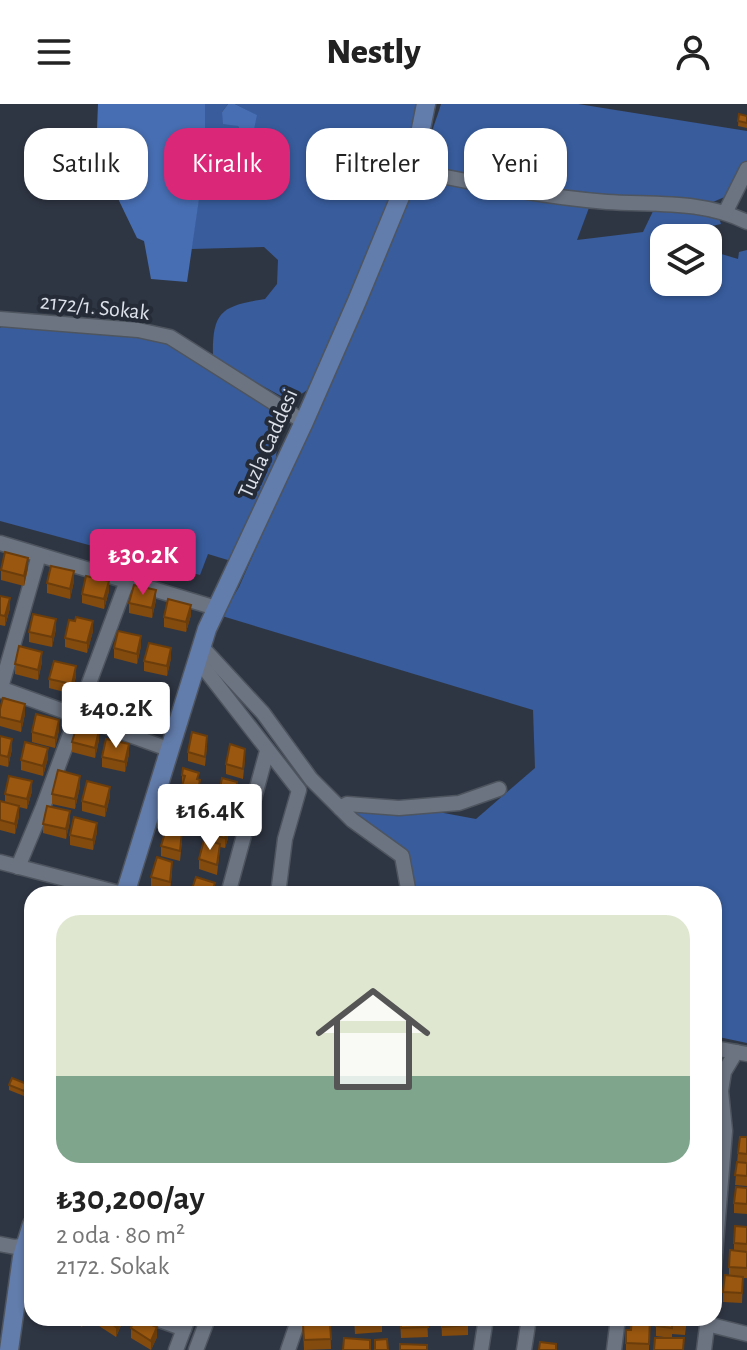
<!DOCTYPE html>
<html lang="tr">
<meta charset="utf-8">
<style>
:root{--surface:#fff;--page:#f6f6f6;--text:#222;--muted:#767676;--line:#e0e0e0;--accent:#db2777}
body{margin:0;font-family:"Alegreya Sans",sans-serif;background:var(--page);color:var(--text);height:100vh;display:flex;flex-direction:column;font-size:30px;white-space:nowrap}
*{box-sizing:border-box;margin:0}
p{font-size:26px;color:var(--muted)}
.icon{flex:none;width:44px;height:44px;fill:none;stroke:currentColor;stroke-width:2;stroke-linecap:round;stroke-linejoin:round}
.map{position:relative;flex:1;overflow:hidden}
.panel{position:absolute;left:24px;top:782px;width:698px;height:440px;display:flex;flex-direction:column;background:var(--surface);border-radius:24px;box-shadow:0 2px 6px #0004}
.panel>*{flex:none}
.banner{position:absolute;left:24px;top:24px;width:700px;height:72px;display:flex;gap:16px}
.fabs{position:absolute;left:650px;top:120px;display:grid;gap:16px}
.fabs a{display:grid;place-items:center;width:72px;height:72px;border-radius:16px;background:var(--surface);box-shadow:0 2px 6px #0004;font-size:40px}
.price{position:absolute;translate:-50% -68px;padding:0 18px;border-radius:8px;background:#fff;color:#222;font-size:26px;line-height:52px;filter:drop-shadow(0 2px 4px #0008)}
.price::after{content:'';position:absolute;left:50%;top:48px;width:24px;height:18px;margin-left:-12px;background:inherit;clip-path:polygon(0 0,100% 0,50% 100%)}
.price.current{background:var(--accent);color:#fff}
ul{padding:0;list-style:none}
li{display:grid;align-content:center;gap:16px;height:424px;padding:0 32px}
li+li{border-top:2px solid var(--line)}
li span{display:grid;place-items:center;height:248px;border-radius:24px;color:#555}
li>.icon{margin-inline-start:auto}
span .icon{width:144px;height:144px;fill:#fffc;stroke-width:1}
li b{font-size:34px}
.chip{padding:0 28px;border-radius:24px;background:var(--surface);box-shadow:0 2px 6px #0004;font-size:28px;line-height:72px}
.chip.current{background:var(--accent);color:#fff}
header{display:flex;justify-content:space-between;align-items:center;height:104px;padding:0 32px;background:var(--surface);font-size:36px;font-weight:800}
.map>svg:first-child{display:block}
.green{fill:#385c9c}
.forest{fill:#476eb2}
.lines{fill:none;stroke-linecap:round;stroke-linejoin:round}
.minor-casing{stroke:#4e555f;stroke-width:17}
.major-casing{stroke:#4e555f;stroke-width:21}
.minor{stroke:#6c7482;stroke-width:14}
.major{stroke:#627cab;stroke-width:18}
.wall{fill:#844b0e}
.shaded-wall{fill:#6b3d0b}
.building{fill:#995710;stroke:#6b3d0b;stroke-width:2}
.labels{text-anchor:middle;stroke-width:8;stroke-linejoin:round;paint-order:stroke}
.street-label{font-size:22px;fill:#dde1e9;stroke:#252c38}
</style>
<header><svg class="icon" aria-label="menu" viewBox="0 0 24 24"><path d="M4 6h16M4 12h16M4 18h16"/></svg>Nestly<svg class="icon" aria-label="person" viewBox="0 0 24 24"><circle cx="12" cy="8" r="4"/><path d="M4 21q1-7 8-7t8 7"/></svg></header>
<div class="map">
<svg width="747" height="1246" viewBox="0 0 747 1246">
<rect width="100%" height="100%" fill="#2f3643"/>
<g class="green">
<path d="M205,0H228L222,8L238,22L243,34L251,35L256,11L235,0H421C397,100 351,193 307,286C298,293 292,294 281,292L213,255C212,208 220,202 265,195L277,180L278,156L264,143L191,145L205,54Z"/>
<path d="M441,0H578L747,27V57L729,91L713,98L681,94L583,91L436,66C419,51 436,19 441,0Z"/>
<path d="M419,74L590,101L577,136L643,128L655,103L718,111L721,120L703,124L707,134H664V178H708V146L738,155L739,148L747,146V939L714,932V790H406L400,752L349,705L417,704L476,715L535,664L533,606L222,512L239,483Z"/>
<path d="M4,219L152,234L174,241L269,303L279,317L276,354L231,457L208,450L200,471L0,417V224Z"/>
</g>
<g class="forest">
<path d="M98,0H205V54L187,178L151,175L144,137L137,134L110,78V57L96,50Z"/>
<path d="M228,0H235L257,11L252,35H243L238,22L223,20L222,8Z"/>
</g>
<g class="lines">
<g class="minor-casing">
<g id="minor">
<path d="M411,66C476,79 542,93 607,98C655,101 703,96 747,118"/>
<path d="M726,107L747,65"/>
<path d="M0,215L138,226L170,233L304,318"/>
<path d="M0,439L216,504"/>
<path d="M201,542L263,609L311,675L352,716L402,752L409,790"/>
<path d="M197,555L299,686L285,735L278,790"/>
<path d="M0,584L168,645"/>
<path d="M0,587L39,451"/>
<path d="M340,704L347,700L399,704L459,699L499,685"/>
<path d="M0,758L123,790"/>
<path d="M18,763L43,703L127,477"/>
<path d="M228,790L267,647"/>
<path d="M714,944L747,950"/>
<path d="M0,1140L15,1143L26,1141"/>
<path d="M714,1164L725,1027L721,987L724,968L736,948"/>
<path d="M154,1214L184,1225"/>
<path d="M707,1220L747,1230"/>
<path d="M176,1246L188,1214"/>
<path d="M196,1246L208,1214"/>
<path d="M288,1246L299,1214"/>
<path d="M481,1246L486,1214"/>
<path d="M524,1246L529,1214"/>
<path d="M614,1246L618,1214"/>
<path d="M704,1246L708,1214"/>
</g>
</g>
<g class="major-casing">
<g id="major">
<path d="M125,790L207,525L304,318L357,197L414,59L426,0"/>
<path d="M9,1246L22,1153L32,1120"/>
</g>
</g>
<use href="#minor" class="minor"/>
<use href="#major" class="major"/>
</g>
<g class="wall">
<path d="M739,10L747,12V24L738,22Z"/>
<path d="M28,464L24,482L1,476V466Z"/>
<path d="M74,477L70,495L47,489V479Z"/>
<path d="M109,487L104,505L82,499V490Z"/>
<path d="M0,492L10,504L5,522L0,521Z"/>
<path d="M156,496L152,514L129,509V499Z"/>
<path d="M191,511L186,528L164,523V513Z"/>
<path d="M56,525L52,543L29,538V528Z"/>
<path d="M93,527L87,549L65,543V534Z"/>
<path d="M141,542L137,560L114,554V544Z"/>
<path d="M171,554L167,572L144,567V557Z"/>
<path d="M42,558L38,576L15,570V560Z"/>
<path d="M76,572L72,590L49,584V575Z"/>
<path d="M0,605L25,610L21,628L0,622Z"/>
<path d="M59,626L55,644L32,638V628Z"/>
<path d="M0,632L12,645L8,663L0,661Z"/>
<path d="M99,636L95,654L72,648V638Z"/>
<path d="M207,642L205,662L188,657V648Z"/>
<path d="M129,650L125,668L102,663V653Z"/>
<path d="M48,654L43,672L21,666V656Z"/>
<path d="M245,655L243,675L226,670V660Z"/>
<path d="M182,671L199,676L200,686L198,696L182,691Z"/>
<path d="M80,682L75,705L52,700V690Z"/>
<path d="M32,687L27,705L19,703V712L15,730L0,726V697L5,698V690Z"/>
<path d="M237,688L235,708L218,704V694Z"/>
<path d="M110,692L105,713L82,707V697Z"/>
<path d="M193,708L194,718L191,728L172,722V712Z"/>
<path d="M70,717L66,735L43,729V720Z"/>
<path d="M97,728L93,746L70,741V731Z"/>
<path d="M206,729L228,734L225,744L220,743L217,771L199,765V755L206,736Z"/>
<path d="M182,736L180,757L161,752V742Z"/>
<path d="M172,768L170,788L151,783V773Z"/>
<path d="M9,981L27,985L24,992L9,986Z"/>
<path d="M747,1033V1082L735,1081L738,1049Z"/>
<path d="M747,1084V1110L734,1109V1099Z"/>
<path d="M747,1123V1174H743L742,1199L723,1198V1188L729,1172V1163L734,1147V1139Z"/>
<path d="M32,1181V1200L29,1198V1188Z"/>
<path d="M68,1214H86L82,1223Z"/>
<path d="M96,1214H122V1219L116,1233L96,1220Z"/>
<path d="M354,1214H382V1228L355,1230Z"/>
<path d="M400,1214H427L428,1233L401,1234Z"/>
<path d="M441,1214H468V1231L442,1232Z"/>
<path d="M650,1214L649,1246H626V1226H631Z"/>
<path d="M687,1214L685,1231L672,1230V1234L656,1232V1222Z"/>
<path d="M330,1219L331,1245L304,1246L303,1221Z"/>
<path d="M148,1220L157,1233L151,1246L131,1234V1224Z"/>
</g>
<g class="shaded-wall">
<path d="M28,454V464L24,482V472Z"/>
<path d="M74,467V477L70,495V485Z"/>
<path d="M109,477V487L104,505V495Z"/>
<path d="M156,486V496L152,514V504Z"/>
<path d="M10,494V504L5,522V512Z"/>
<path d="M191,501V511L186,528V518Z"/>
<path d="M56,515V525L52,543V533Z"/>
<path d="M93,517V527L87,549V539Z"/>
<path d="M141,532V542L137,560V550Z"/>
<path d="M171,544V554L167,572V562Z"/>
<path d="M42,548V558L38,576V566Z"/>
<path d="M76,562V572L72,590V580Z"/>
<path d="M25,600V610L21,628V618Z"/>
<path d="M59,616V626L55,644V634Z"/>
<path d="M99,626V636L95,654V644Z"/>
<path d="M12,635V645L8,663V653Z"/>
<path d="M129,640V650L125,668V658Z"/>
<path d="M48,644V654L43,672V662Z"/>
<path d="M80,672V682L75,705V695Z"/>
<path d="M200,676V686L198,696V686Z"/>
<path d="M32,677V687L27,705V695Z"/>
<path d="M110,683V692L105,713V703Z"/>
<path d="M19,702V712L15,730V720Z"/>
<path d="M70,707V717L66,735V725Z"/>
<path d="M194,708V718L191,728V718Z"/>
<path d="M97,719V728L93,746V736Z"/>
<path d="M228,724V734L225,744V734Z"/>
<path d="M120,1214H122V1219L116,1233V1223Z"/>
<path d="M157,1223V1233L151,1246V1237Z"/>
</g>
<g class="building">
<path d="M739,10L747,12V19L738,17Z"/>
<path d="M5,448L28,454L24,472L1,466Z"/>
<path d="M51,462L74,467L70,485L47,479Z"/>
<path d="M86,472L109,477L104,495L82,490Z"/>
<path d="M134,481L156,486L152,504L129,499Z"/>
<path d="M0,492L10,494L5,512L0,511Z"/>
<path d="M168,495L191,501L186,518L164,513Z"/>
<path d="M33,510L56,515L52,533L29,528Z"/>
<path d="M76,513L93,517L87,539L65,534L69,516L75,517Z"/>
<path d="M118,527L141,532L137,550L114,544Z"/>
<path d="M149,539L171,544L167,562L144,557Z"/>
<path d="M19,542L42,548L38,566L15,560Z"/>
<path d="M54,557L76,562L72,580L49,575Z"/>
<path d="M3,594L25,600L21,618L0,613V605Z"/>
<path d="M36,610L59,616L55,634L32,628Z"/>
<path d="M77,621L99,626L95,644L72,638Z"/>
<path d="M192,628L207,632L205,653L188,648Z"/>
<path d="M0,632L12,635L8,653L0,651Z"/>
<path d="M106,635L129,640L125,658L102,653Z"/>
<path d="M25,638L48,644L43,662L21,656Z"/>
<path d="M230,640L245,645L243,665L226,660Z"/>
<path d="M183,664L199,669L197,675L200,676L198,686L182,682L185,672L182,671Z"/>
<path d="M58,666L80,672L75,695L52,690Z"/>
<path d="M9,672L32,677L27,695L5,690Z"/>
<path d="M222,674L237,678L235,699L218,694Z"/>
<path d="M87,677L110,683L105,703L82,697Z"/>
<path d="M178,693L193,697L190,707L194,708L191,718L172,712Z"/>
<path d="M0,697L19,702L15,720L0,716Z"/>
<path d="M47,702L70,707L66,725L43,720Z"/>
<path d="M212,709L227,714L224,724H228L225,734L206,729Z"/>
<path d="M74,713L97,719L93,736L70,731Z"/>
<path d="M167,722L182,727L180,747L161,742Z"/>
<path d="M204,736L220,740L217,761L199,755Z"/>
<path d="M157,753L172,758L170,778L151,773Z"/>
<path d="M196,773L215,779L211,790H197L191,788Z"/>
<path d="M12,974L27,980L24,987L9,981Z"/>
<path d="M740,1033H747V1050L738,1049Z"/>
<path d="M737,1058L747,1059V1072L735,1071Z"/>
<path d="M736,1083L747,1084V1100L734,1099Z"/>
<path d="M735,1122L747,1123V1140L734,1139Z"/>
<path d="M730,1146L747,1148V1164L729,1163Z"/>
<path d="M725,1171L743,1173L742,1189L723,1188Z"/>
<path d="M103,1214H120L116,1223Z"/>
<path d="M135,1214H148L146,1219L157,1223L151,1237L131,1224Z"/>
<path d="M355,1214H382V1218L355,1220Z"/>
<path d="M400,1214H427L428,1223L401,1224Z"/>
<path d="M441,1214H468V1221L442,1223Z"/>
<path d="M632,1214H650L649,1240L626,1239V1226H631Z"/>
<path d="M657,1214H686L685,1221L672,1220V1224L656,1222Z"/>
<path d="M330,1219L331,1235L304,1236L303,1221Z"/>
<path d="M344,1234L370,1236V1246H343Z"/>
<path d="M655,1234H684L683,1246H654Z"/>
<path d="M387,1235L388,1246H375V1236Z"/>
<path d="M540,1238L556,1240V1246H539Z"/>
<path d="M400,1240L427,1241V1246H400Z"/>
</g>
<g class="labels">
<g class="street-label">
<text transform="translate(95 202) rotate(6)" y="8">2172/1. Sokak</text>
<text transform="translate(267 339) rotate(-66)" y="8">Tuzla Caddesi</text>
</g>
</g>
</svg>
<div class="fabs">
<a><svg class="icon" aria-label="layers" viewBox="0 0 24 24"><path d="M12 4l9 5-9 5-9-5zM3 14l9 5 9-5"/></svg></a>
</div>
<b class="price current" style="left:143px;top:493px">₺30.2K</b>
<b class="price" style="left:116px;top:646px">₺40.2K</b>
<b class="price" style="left:210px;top:748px">₺16.4K</b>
<div class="banner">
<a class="chip">Satılık</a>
<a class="chip current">Kiralık</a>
<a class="chip">Filtreler</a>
<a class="chip">Yeni</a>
</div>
<section class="panel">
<ul>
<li><span style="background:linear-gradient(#dfe7d0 65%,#7fa58c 0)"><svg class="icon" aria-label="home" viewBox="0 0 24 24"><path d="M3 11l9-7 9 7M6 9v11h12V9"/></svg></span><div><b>₺30,200/ay</b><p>2 oda · 80 m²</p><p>2172. Sokak</p></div></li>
</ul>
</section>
</div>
